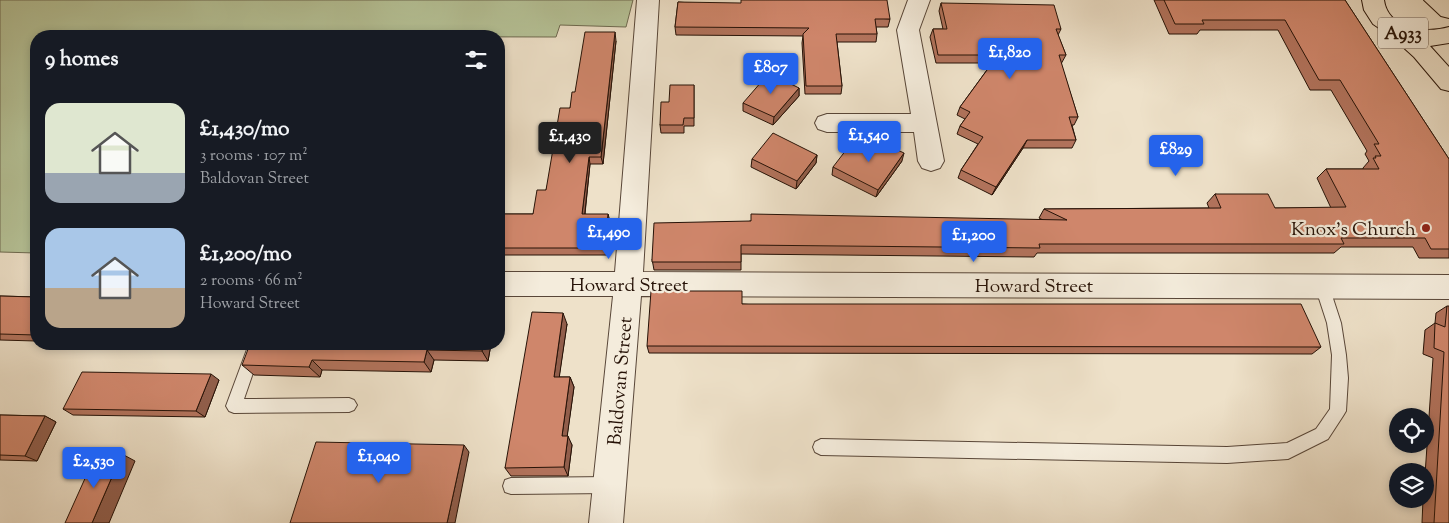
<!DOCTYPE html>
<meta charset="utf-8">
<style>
:root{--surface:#171b24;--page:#20242c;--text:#f1f3f6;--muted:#9ea1a6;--accent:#2563eb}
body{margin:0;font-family:"Sorts Mill Goudy",serif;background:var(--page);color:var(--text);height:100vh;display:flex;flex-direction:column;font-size:19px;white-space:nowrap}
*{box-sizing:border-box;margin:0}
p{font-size:16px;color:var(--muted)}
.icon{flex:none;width:28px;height:28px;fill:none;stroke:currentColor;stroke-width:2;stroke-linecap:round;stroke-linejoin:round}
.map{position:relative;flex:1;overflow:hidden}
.side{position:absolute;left:30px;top:30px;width:475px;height:320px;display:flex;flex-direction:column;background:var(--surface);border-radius:20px;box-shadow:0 2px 8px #0003}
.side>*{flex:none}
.fabs{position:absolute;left:1389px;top:408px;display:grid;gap:10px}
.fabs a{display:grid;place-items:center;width:45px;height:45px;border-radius:50%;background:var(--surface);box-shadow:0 2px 8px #0003;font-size:25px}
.price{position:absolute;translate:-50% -42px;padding:0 11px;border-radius:5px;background:var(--accent);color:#fff;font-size:16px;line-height:32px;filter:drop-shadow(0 1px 2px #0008)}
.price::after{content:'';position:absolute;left:50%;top:30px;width:15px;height:11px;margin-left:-8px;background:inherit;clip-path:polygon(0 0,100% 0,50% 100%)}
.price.active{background:#222;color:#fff}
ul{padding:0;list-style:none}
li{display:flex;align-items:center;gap:15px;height:125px;padding:0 15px}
li span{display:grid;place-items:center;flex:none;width:140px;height:100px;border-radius:15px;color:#555}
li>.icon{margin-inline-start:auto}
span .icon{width:60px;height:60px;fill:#fffc;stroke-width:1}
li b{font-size:21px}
h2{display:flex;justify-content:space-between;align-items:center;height:60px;padding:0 15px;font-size:21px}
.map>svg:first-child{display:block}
.green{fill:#b6c398;stroke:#6e6a50}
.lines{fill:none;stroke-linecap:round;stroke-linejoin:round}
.lane-casing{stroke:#584638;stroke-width:2}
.street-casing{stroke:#584638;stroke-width:2}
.primary-casing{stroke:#261207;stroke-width:2}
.lane{fill:#f4ecdc;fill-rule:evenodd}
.street{fill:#f4ecdc;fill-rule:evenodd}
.primary{fill:#eee1c9;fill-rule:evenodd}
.wall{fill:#b2735c;stroke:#261207}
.shaded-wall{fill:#915e4b;stroke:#261207}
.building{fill:#cf866b;stroke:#261207}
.poi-dot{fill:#8f2418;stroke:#f4ecdc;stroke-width:2}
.labels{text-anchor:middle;stroke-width:4.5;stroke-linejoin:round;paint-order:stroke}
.shield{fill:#f4ecdc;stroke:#645347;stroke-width:1}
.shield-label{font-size:18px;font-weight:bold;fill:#261207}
.poi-label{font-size:19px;fill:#261207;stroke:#f4ecdc;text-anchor:end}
.street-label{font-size:19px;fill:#261207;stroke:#f4ecdc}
</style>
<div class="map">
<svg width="1449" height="523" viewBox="0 0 1449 523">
<rect width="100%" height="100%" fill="#eee1c9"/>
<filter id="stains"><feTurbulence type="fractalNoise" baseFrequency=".004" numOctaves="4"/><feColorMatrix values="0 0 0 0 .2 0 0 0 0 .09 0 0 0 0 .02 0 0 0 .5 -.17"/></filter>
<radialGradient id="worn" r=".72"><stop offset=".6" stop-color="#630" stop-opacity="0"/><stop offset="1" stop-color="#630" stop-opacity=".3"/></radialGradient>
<path class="green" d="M0,0H633L626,27L560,25L556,37L36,36V253L0,252Z"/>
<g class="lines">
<g class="lane-casing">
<g id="lane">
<path d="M1322,280L1327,282L1329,286L1341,323L1346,355L1348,378L1346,411L1343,416L1328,439L1288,459L1227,463L821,455L815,452L813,447L815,442L821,439L1227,447L1287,443L1316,429L1330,409L1332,355L1327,323L1315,286L1317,282Z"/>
<path d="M249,344H263L244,399L349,398L354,400L357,405L354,410L349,412L234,413L229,411L226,406Z"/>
<path d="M610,477L616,479L618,485L616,491L610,493L511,494L505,492L503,486L505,480L511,478Z"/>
</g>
</g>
<g class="street-casing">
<g id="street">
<path d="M637,0H659L643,272L1449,275V299L641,296L623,523H589L613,296H499V272H615Z"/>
<path d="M908,0H930L919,30L944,161L940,168L931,171L922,168L918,161L914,132H827L818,129L815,123L818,117L827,114H911L897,30Z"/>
</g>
</g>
<g class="primary-casing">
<g id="primary">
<path d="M1362,0H1384C1388,29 1425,34 1449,27V43L1430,46L1449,67V91L1441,89L1414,57L1392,37L1373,24L1364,10Z"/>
<path d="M1424,0H1449V18L1441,16Z"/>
</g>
</g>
<use href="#lane" class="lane"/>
<use href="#street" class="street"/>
<use href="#primary" class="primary"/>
</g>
<g class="wall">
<path d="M1154,0H1345L1449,159V258H1419L1413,247H1341L1334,253H1037L1034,257L741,254V270H654L652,259L750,221L1043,220L1039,218L1044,209L1209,208L1207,203L1215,194L1275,208H1331L1317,178L1326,169H1363V168L1369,161L1365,154L1367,151L1331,90H1310L1278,30H1200L1197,34H1169Z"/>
<path d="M678,2L890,19L888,27H876L877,34L876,42H837L842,86L841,94H805L802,43L803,36L676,35L675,27Z"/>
<path d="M941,3L1061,29L1058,35L1066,55L1061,64L1078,117L1074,125H1072L1076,140L1072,148H1023L992,195L958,178L961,170L978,144L957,134L960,126L965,119L957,115L960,107L992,63H936L930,37L933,29H943L939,11Z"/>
<path d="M616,41L603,164H590L585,214L610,221L607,255H499V214H533L546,190L570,108L575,92Z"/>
<path d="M694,85V126H684V133H661L660,125L669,102Z"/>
<path d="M799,88V96L773,125L743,111V103Z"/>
<path d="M873,151L902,161L876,197L832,175L833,167Z"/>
<path d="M817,155L816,163L796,189L751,167L752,159Z"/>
<path d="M0,296L36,297V341L0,340Z"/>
<path d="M742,304L1321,347L1312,354L649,353L647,346Z"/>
<path d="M1447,306L1449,523H1422L1423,499H1425V475L1433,358L1423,354L1425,330L1435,323L1436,313Z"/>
<path d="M567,324L559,377H570L574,387L567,436L572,445L568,476H511L505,468Z"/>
<path d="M491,344L488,361L434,360L431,372L322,370L320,377L254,375L242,365Z"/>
<path d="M219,380L205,417L73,415L63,409Z"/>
<path d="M0,415L45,416L56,422L37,461L0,460Z"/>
</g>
<g class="shaded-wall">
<path d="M615,32L616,41L603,164L601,157Z"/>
<path d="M799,88V96L773,125L774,117Z"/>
<path d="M1027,140L1023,148L992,195L996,187Z"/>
<path d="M904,153L902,161L876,197L878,190Z"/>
<path d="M817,155L816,163L796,189L797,181Z"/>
<path d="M589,157L590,164L584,221L582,214Z"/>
<path d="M608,214L610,221L607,255L605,248Z"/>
<path d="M563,313L567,324L558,386L554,377Z"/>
<path d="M483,344H491L488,361L482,351Z"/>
<path d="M427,350L434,360L431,372L424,362Z"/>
<path d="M312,360L322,370L320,377L309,367Z"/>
<path d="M211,374L219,380L205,417L196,411Z"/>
<path d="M570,377L574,387L566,445L562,436Z"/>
<path d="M45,416L56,422L37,461L25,456Z"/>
<path d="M568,436L572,445L568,476L564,467Z"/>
<path d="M464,445L469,452L455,523H447Z"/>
<path d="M122,454L135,461L109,523H92Z"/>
</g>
<g class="building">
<path d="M741,0H887L890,19H875L877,34H836L842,86H806L803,34L809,28L675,27L678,2L741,3Z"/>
<path d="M1164,0H1345L1449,159V249H1431L1425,238H1341L1344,244H1039L1040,248L741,245V262H652V259L654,223L751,221V214L1067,220L1044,209L1221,208L1215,194H1268L1275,208L1346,207L1326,169H1379L1373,158H1376L1375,156H1381L1374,144H1379L1340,80H1319L1285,20H1202L1204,24H1175Z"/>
<path d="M941,3L1054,5L1061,29H1056L1066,55H1059L1078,117H1069L1076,140H1027L996,187L961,170L983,137L960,126L970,112L960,107L998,55H938L933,29H947Z"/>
<path d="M585,32H615L601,157H589L582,214H608L605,248H499V214H533L537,190H546L560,108H570L572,92H575Z"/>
<path d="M769,73L799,88L774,117L743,103Z"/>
<path d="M670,85H694V118H684L683,125H660L661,102H669Z"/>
<path d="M773,133L817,155L797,181L752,159Z"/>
<path d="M853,141L873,151L880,142L904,153L878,190L833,167Z"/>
<path d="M651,291H742V304H1301L1321,347L647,346Z"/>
<path d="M0,296L36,297V335L0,334Z"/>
<path d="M1447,306H1449V523H1434L1444,352L1434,348L1435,323L1445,327Z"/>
<path d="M532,312L563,313L554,377H570L562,436H568L564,467L505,468Z"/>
<path d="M250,344H483L482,351L427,350L424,362L312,360L309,367L242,365Z"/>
<path d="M82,372L211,374L196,411L63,409Z"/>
<path d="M0,415L45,416L25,456L0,455Z"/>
<path d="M316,442L464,445L447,523H290Z"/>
<path d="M96,454H122L92,523H65Z"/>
</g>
<circle class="poi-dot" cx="1426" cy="228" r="5"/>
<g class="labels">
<rect class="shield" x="1378" y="17.5" width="50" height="31" rx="4"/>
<g class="shield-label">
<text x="1403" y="39">A933</text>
</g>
<g class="poi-label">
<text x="1416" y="235">Knox's Church</text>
</g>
<g class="street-label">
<text x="629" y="291">Howard Street</text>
<text x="1034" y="292">Howard Street</text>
<text transform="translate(619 381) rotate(-85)" y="7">Baldovan Street</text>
</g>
</g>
<rect width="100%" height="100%" filter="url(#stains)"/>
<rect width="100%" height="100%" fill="url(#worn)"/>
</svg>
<div class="fabs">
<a><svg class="icon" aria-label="locate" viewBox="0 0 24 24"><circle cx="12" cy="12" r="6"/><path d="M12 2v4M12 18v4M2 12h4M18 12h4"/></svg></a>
<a><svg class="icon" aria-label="layers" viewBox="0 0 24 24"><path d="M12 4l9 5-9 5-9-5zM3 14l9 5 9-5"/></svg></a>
</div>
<b class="price" style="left:1010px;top:80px">£1,820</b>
<b class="price" style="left:771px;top:95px">£807</b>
<b class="price" style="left:869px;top:163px">£1,540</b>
<b class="price active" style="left:570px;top:164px">£1,430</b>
<b class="price" style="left:1176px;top:177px">£829</b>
<b class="price" style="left:609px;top:260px">£1,490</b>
<b class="price" style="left:974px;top:263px">£1,200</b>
<b class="price" style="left:379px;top:484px">£1,040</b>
<b class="price" style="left:94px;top:489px">£2,530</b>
<section class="side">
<h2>9 homes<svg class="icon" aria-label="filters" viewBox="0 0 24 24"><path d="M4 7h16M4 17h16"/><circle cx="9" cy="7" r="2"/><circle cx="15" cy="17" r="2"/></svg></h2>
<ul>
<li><span style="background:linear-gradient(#dfe7d0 70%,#9aa5b1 0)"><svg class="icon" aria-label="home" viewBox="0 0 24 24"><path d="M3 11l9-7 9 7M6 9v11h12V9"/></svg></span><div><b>£1,430/mo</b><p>3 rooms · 107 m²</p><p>Baldovan Street</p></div></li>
<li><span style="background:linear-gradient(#a9c7e8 60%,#b9a48a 0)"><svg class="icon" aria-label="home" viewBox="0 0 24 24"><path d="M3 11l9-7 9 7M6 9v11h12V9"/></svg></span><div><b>£1,200/mo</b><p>2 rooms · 66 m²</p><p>Howard Street</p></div></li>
</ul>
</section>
</div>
